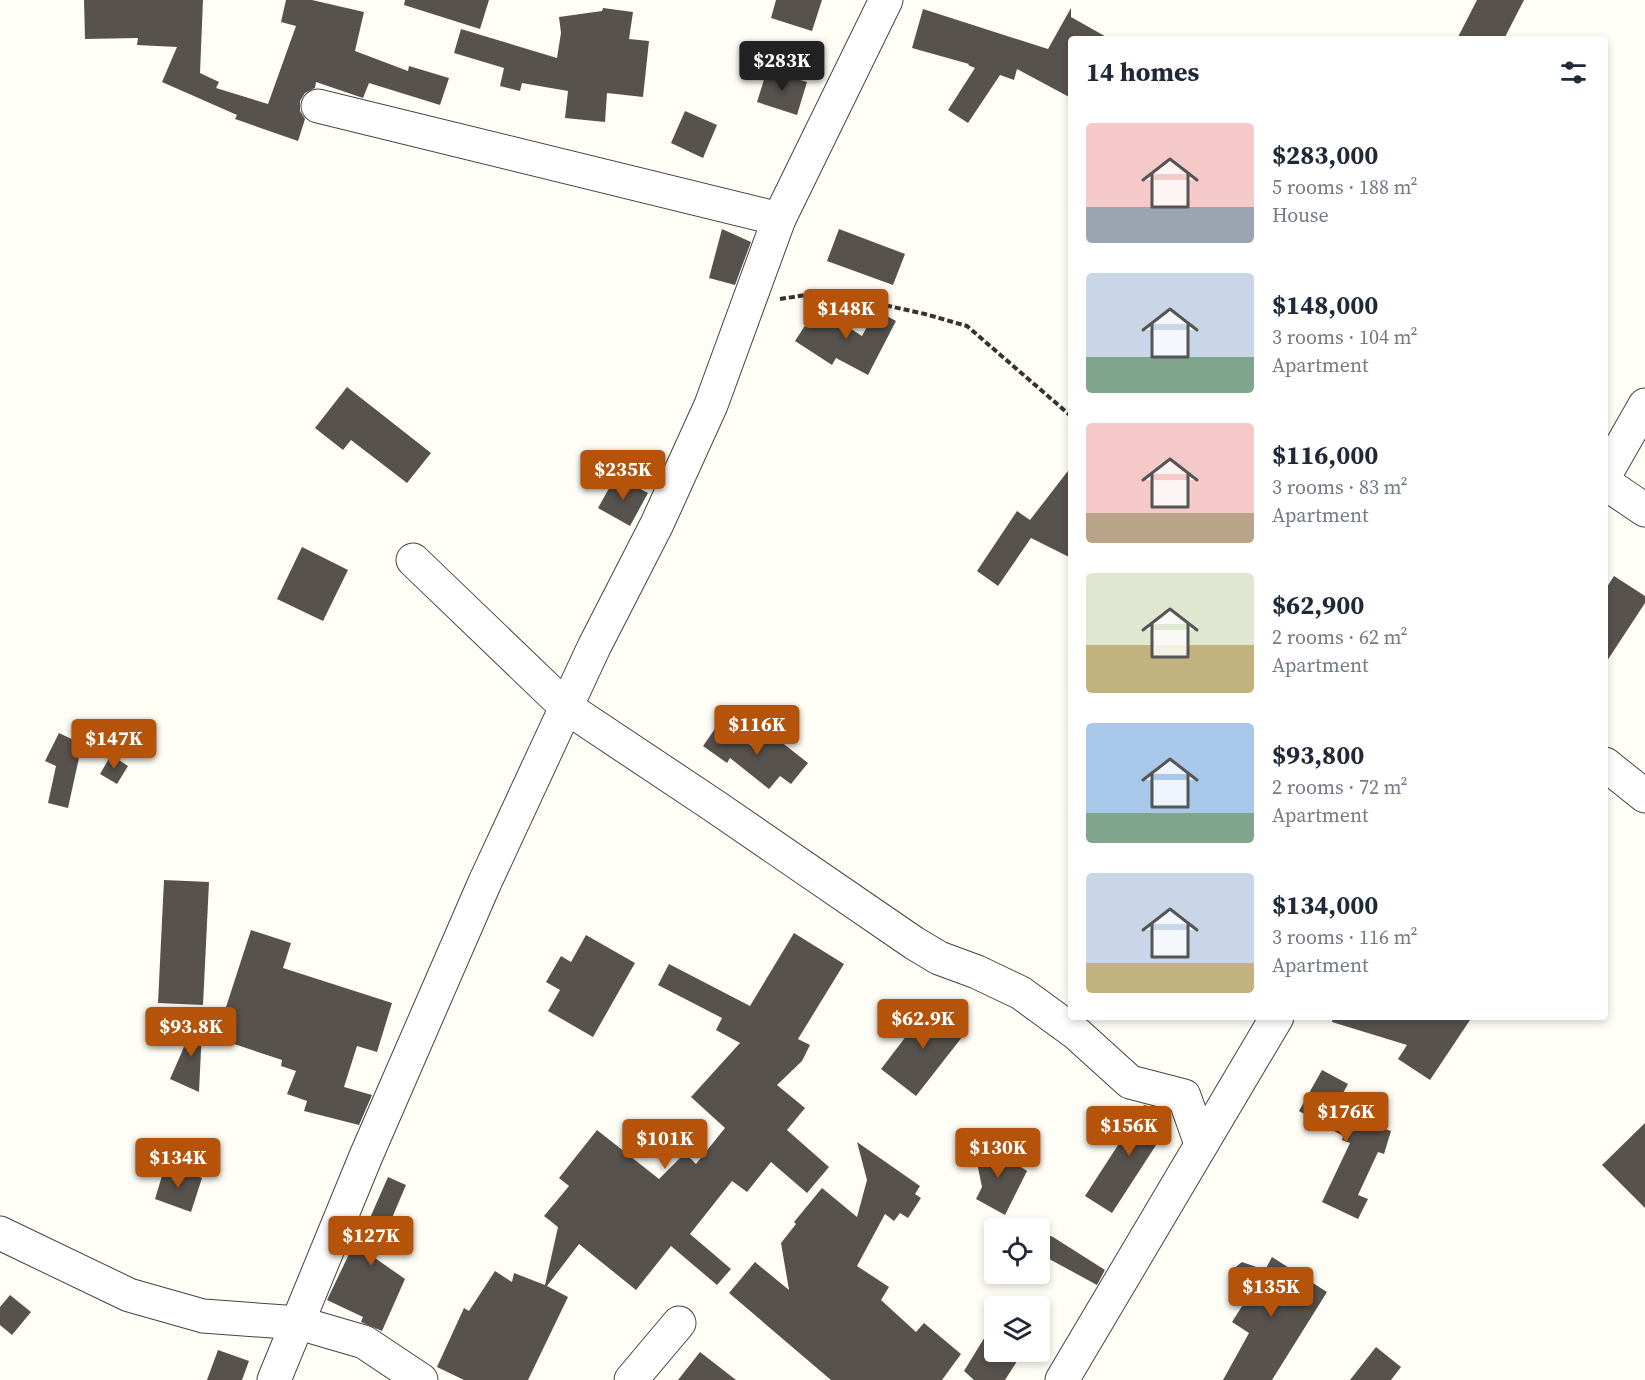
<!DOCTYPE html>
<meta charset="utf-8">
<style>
:root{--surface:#fff;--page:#f6f6f7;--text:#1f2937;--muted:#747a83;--accent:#b45309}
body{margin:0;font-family:"Source Serif 4",serif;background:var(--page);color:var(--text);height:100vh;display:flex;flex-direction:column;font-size:22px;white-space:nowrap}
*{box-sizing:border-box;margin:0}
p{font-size:20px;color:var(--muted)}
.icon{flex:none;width:33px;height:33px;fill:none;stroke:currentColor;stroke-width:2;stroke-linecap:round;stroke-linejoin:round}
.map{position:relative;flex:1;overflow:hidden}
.sheet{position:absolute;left:1068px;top:36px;width:540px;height:984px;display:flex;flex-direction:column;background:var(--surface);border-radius:6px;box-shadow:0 3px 9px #0003}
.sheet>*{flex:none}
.buttons{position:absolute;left:984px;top:1218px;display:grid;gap:12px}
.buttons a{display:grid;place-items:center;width:66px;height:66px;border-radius:6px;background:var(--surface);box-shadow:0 3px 9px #0003;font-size:30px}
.price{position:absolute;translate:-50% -51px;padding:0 14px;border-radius:6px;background:var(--accent);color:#fff;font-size:20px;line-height:39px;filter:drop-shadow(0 2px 3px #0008)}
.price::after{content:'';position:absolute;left:50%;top:36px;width:18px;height:14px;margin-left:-9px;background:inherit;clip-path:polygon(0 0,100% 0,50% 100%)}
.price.on{background:#222;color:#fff}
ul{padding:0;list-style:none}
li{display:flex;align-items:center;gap:18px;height:150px;padding:0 18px}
li span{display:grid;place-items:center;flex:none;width:168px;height:120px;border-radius:6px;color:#555}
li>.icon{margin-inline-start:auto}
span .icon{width:72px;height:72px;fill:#fffc;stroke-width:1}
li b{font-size:26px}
h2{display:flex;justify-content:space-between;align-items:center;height:72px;padding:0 18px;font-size:26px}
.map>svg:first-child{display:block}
.building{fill:#58524e}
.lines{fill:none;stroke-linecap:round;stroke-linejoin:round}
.minor-casing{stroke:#444;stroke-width:35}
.path{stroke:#333;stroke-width:4;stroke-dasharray:6 3;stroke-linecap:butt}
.minor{stroke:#fff;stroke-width:33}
</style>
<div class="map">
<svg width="1645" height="1380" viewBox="0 0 1645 1380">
<rect width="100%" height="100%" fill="#fefdf6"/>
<g class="building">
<path d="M84,0H203L200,73L219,82L216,88L268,104L296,26L281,22L286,0H312L364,12L355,51L408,71L409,66L449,78L440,105L369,83L363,98L316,82L315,88L305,93L300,101V111L305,119L298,141L235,119L237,115L162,82L177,47L137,45L138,38L85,39Z"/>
<path d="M405,0H489L480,29L404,5Z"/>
<path d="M776,0H822L812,31L771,18Z"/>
<path d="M1477,0H1524L1504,39H1457Z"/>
<path d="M603,8L633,12L629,39L649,41L643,97L607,93L605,122L565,118L568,91L522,83L520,91L500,86L504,68L454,53L461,29L557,58L561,33L559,17L602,11Z"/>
<path d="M1071,8V17L1110,39H1071V98L1017,69L1014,80L1000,75L968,123L948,110L975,68L968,65L969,64L912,48L923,9L1048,49Z"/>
<path d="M767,70L807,82L797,115L757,102Z"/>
<path d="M685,111L717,125L703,158L671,143Z"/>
<path d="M722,229L751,242L735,285L709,278Z"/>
<path d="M839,229L905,254L893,285L827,261Z"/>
<path d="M817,307L862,336L876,310L896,321L868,375L836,358L832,365L795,341Z"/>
<path d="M347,387L431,453L407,483L351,440L343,450L315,428Z"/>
<path d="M1071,467V558L1031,538L998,586L977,571L1017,511L1030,520Z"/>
<path d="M616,476L648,493L630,526L598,508Z"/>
<path d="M302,547L348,570L323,621L277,599Z"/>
<path d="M1614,576L1645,596V603L1605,664V590Z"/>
<path d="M719,723L753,747L766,730L808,763L791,784L780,776L769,789L730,758L727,763L703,746Z"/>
<path d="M59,733L82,744L68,808L48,803L56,766L45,761Z"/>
<path d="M111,755L128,766L117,784L100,774Z"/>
<path d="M164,880L209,882L203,1005L158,1003Z"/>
<path d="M251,930L291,943L283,968L392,1003L377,1052L357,1046L344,1087L372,1095L359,1125L304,1111L307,1101L287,1094L296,1071L281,1066L282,1060L216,1038Z"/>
<path d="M794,933L844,964L798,1039L810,1045L802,1061L777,1085L805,1108L787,1130L829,1167L807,1193L771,1162L747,1192L732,1181L690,1234L731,1269L717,1285L671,1246L636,1290L579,1244L547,1286L568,1297L528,1380H464L437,1367L464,1308L469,1311L495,1271L512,1282L514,1273L545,1285L558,1227L544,1216L569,1186L559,1178L597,1130L659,1179L685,1153L696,1164L725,1128L691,1097L740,1043L716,1030L722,1018L658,985L669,964L750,1006Z"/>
<path d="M586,935L635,963L593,1037L548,1011L560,990L546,982L561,956L571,962Z"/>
<path d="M930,1005L966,1032L916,1096L881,1069Z"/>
<path d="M201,1008H203L199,1092L170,1079Z"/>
<path d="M1333,1017H1472L1430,1080L1398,1059L1407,1045L1332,1022Z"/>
<path d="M1322,1070L1348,1084L1336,1106L1358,1113L1356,1119L1391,1131L1384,1154L1378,1152L1358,1195L1368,1199L1358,1219L1322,1202L1350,1143L1342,1140L1343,1136L1299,1111Z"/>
<path d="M1144,1105L1170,1112L1171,1122L1112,1213L1085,1196Z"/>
<path d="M1645,1123V1208L1602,1165Z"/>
<path d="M857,1142L920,1186L915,1194L921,1198L908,1218L900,1213L894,1221L885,1214L857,1266L889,1287L881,1300L916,1332L924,1323L961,1354L942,1380H831L729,1293L755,1262L789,1290L781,1243L796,1224L794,1222L822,1188L857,1217L867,1180Z"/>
<path d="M985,1143L1027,1171L1005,1215L976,1199L982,1187L976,1158Z"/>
<path d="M165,1166L202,1178L191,1212L155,1199Z"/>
<path d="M388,1177L406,1185L375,1258L405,1279L382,1331L361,1322L363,1317L327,1300L351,1250L355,1252Z"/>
<path d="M1040,1231L1053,1237L1105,1270L1097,1285L1040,1254Z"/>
<path d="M1272,1257L1327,1292L1272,1380H1223L1249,1333L1232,1322L1251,1292L1236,1283L1231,1274L1233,1269L1242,1262L1265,1270Z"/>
<path d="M10,1295L31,1312L12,1335L0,1325V1307Z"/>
<path d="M994,1322V1352H1023L1005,1380H974L964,1371Z"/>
<path d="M1376,1347L1401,1367L1391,1380H1350Z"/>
<path d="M218,1350L249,1361L242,1380H207Z"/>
<path d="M700,1352L736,1380H678Z"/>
</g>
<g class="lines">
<g class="minor-casing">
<g id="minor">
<path d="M318,106L779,219"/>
<path d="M1605,475L1645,405"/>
<path d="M1605,483L1645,510"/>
<path d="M413,560L566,707L713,805L914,943L939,958L977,972L1021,993L1077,1034L1130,1082L1184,1096L1201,1144"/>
<path d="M1605,764L1645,796"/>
<path d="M0,1233L129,1295L203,1316L299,1323L364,1342L421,1380"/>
<path d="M274,1380L366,1156L485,882L594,647L657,524L711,405L779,219L886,0"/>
<path d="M631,1380L679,1323"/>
<path d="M1062,1380L1277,1017"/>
</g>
</g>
<path class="path" d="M780,299L825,292L925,314L967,326L1071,416"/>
<use href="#minor" class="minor"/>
</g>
</svg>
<div class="buttons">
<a><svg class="icon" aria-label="locate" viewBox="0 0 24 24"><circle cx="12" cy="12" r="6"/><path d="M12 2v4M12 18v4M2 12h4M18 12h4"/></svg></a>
<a><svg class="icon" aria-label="layers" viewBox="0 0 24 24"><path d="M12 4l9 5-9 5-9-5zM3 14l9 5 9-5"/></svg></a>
</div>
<b class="price on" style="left:782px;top:92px">$283K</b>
<b class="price" style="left:846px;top:340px">$148K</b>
<b class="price" style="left:623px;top:501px">$235K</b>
<b class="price" style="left:757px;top:756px">$116K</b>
<b class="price" style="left:114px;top:770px">$147K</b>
<b class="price" style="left:923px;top:1050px">$62.9K</b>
<b class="price" style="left:191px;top:1058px">$93.8K</b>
<b class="price" style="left:1346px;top:1143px">$176K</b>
<b class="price" style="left:1129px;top:1157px">$156K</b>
<b class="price" style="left:665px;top:1170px">$101K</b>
<b class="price" style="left:998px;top:1179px">$130K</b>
<b class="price" style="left:178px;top:1189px">$134K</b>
<b class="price" style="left:371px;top:1267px">$127K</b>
<b class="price" style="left:1271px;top:1318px">$135K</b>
<section class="sheet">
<h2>14 homes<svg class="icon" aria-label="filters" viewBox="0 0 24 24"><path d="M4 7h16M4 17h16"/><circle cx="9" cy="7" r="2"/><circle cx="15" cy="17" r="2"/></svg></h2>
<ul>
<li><span style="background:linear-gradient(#f6c9c9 70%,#9aa5b1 0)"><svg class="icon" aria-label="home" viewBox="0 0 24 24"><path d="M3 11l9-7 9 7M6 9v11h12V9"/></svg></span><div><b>$283,000</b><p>5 rooms · 188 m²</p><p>House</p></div></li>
<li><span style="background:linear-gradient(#c9d6e8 70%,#7fa58c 0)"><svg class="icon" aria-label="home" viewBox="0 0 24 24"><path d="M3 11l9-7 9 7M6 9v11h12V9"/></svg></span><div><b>$148,000</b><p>3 rooms · 104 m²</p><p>Apartment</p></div></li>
<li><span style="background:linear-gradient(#f6c9c9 75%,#b9a48a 0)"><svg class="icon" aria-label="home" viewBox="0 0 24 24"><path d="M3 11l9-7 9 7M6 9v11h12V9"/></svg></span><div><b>$116,000</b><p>3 rooms · 83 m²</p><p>Apartment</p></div></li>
<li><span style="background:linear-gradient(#dfe7d0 60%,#c2b280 0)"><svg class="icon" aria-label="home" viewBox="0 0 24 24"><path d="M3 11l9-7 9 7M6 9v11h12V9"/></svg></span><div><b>$62,900</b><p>2 rooms · 62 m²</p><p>Apartment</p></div></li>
<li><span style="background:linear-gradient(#a9c7e8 75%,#7fa58c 0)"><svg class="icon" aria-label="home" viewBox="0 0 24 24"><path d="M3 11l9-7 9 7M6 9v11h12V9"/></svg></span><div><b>$93,800</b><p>2 rooms · 72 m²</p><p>Apartment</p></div></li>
<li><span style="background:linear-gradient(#c9d6e8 75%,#c2b280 0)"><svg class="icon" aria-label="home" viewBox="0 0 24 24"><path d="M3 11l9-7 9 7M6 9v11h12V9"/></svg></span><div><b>$134,000</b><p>3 rooms · 116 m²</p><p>Apartment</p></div></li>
</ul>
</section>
</div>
